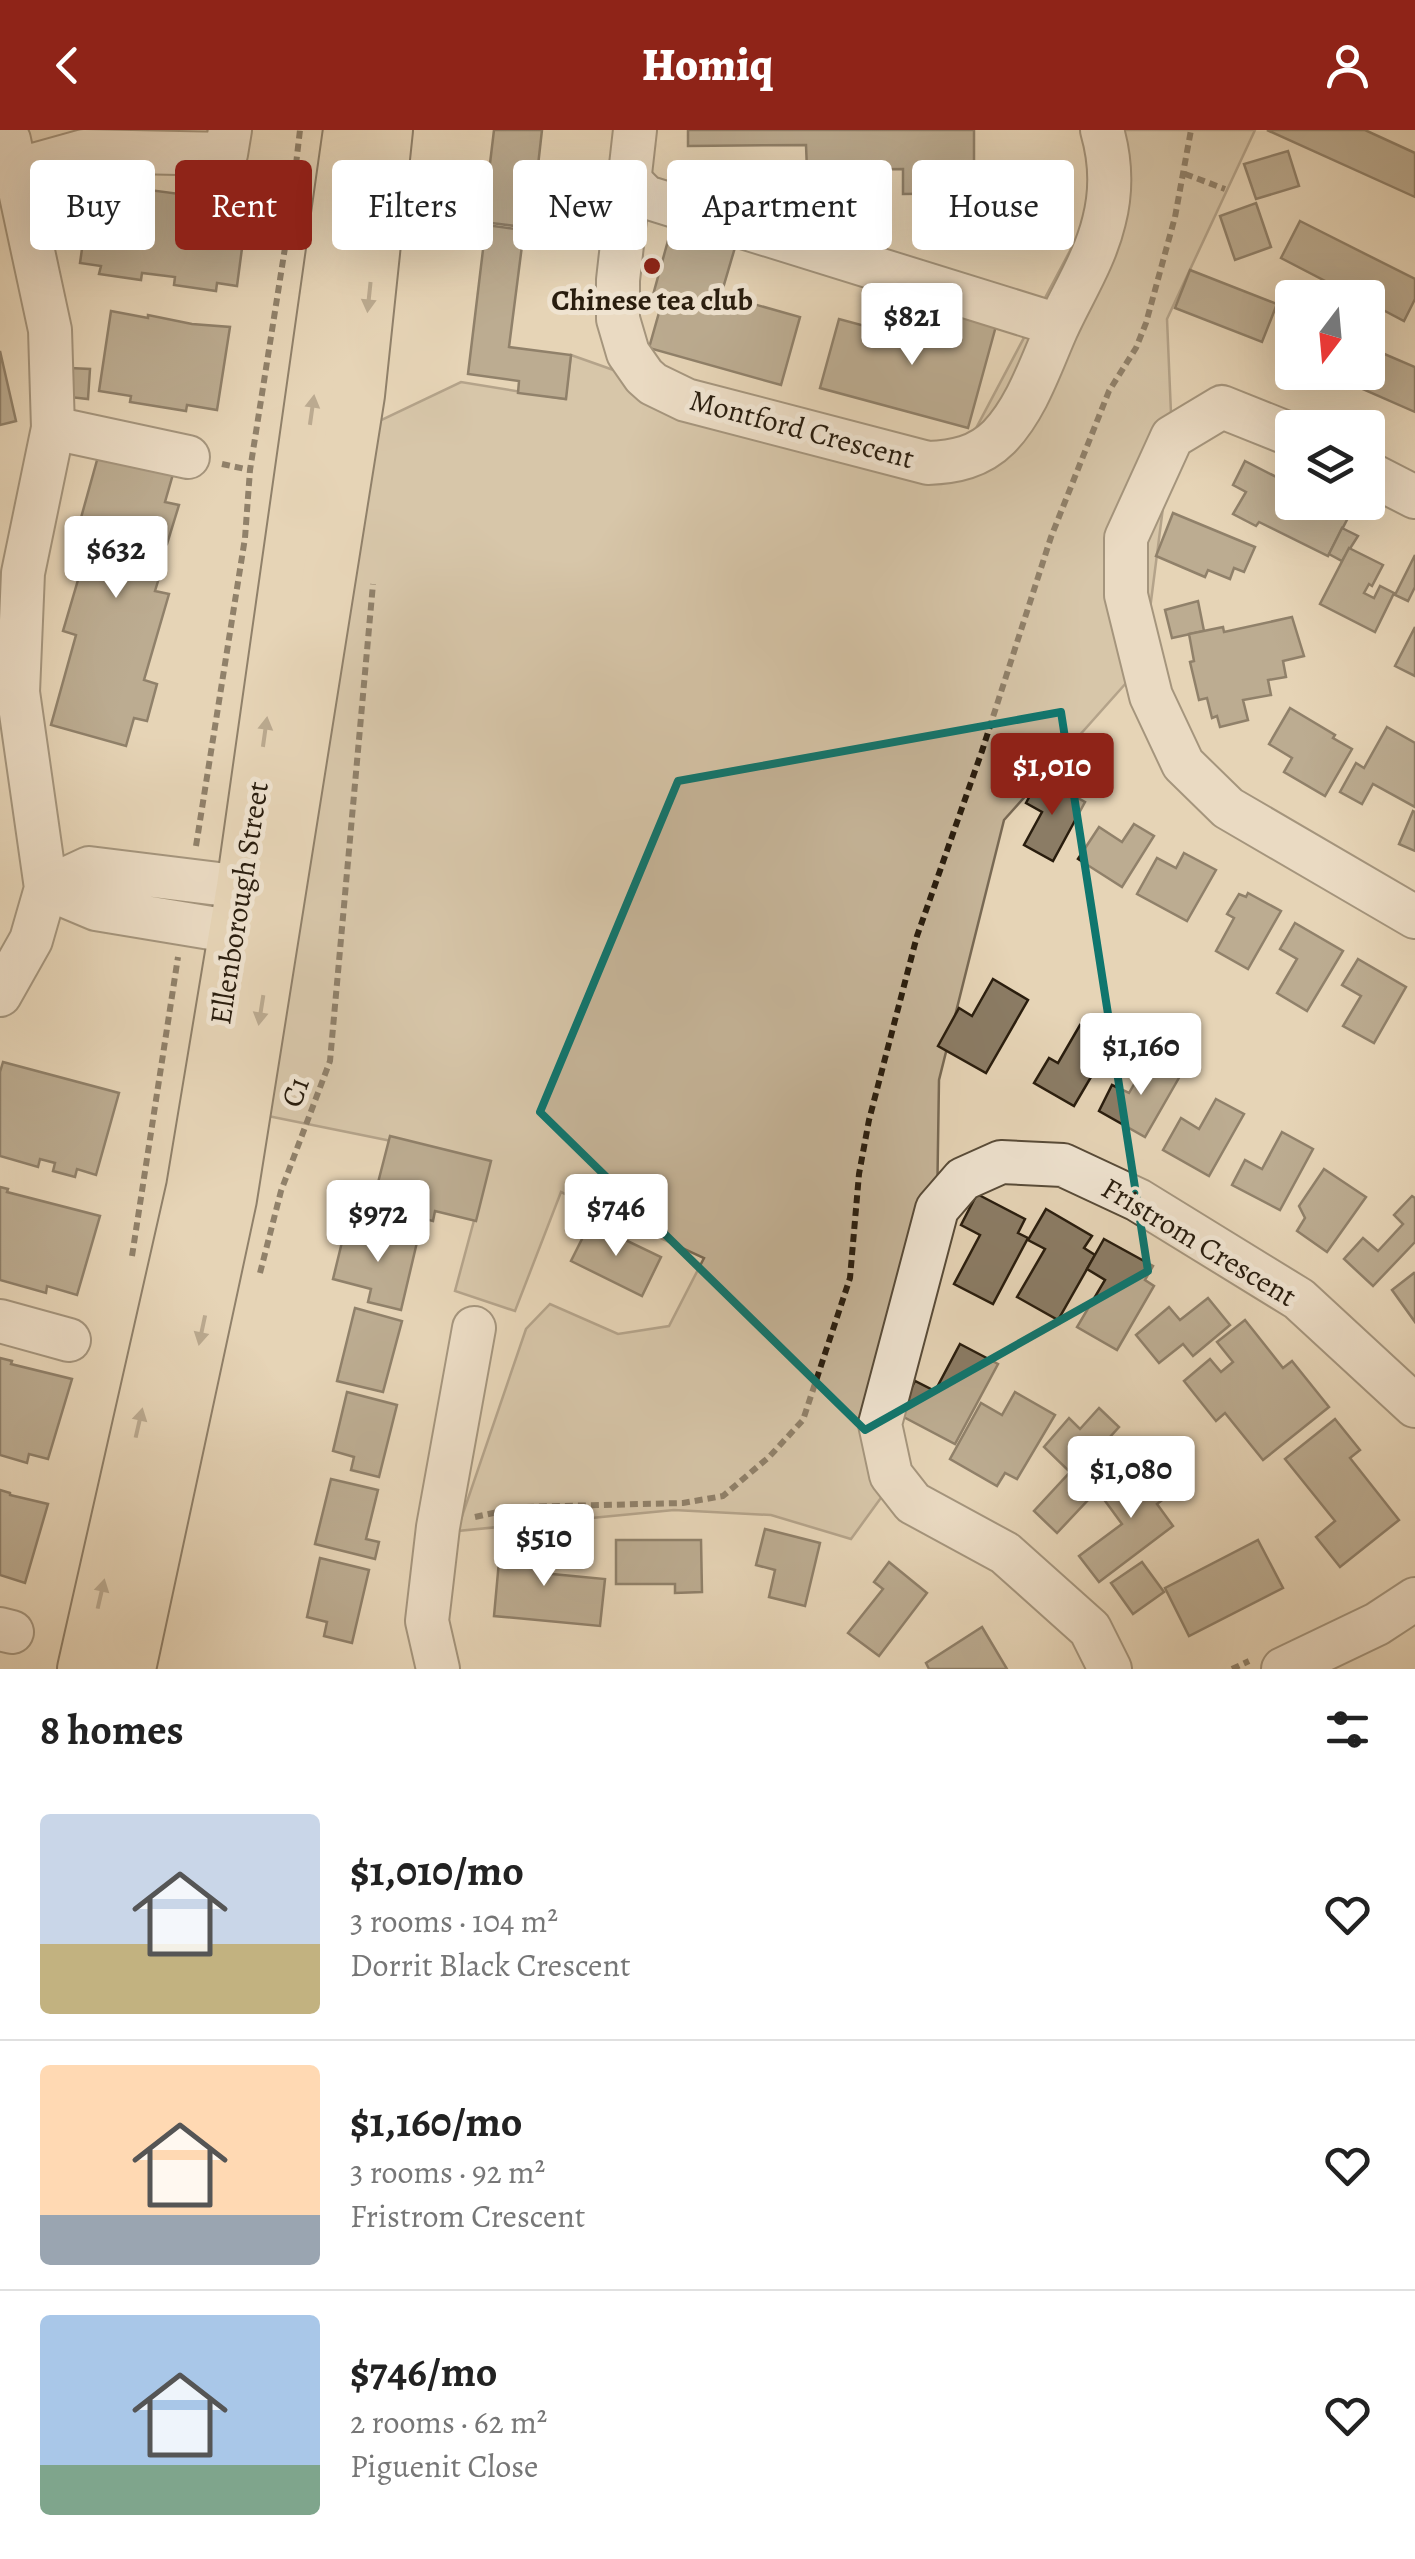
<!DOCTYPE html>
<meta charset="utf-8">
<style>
:root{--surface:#fff;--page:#f6f6f6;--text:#222;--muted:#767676;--line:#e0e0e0;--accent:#8f2418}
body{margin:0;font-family:Alegreya,serif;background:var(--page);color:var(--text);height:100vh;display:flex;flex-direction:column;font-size:38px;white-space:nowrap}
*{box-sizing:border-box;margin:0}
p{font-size:32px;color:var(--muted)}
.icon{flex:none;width:55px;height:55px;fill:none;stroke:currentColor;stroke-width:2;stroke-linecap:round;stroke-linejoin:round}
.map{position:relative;height:1539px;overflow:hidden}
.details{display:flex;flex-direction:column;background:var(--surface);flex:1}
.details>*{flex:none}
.hud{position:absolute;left:30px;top:30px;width:1355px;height:90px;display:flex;gap:20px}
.needle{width:65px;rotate:196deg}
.fabs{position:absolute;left:1275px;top:150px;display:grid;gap:20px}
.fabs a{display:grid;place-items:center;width:110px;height:110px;border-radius:10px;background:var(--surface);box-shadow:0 10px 40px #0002;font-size:50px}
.price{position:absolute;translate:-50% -85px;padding:0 22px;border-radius:10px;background:#fff;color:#222;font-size:32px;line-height:65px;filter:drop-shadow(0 2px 5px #0008)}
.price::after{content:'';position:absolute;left:50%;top:60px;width:30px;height:22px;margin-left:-15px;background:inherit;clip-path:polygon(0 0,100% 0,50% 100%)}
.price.on{background:var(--accent);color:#fff}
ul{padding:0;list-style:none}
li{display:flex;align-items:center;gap:30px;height:250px;padding:0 40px}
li+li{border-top:2px solid var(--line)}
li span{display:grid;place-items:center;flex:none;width:280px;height:200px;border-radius:10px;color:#555}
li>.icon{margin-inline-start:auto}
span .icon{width:120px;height:120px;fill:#fffc;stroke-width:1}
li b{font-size:42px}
h2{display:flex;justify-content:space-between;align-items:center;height:120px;padding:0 40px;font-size:42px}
.pill{padding:0 35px;border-radius:10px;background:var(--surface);box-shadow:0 10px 40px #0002;font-size:35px;line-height:90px}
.pill.on{background:var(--accent);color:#fff}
header{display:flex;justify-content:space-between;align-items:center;height:130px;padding:0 40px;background:var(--accent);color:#fff;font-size:45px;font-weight:800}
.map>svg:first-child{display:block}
.green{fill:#c6b599;stroke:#786954;stroke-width:2.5}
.building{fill:#8b7c65;stroke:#291d0e;stroke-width:2.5}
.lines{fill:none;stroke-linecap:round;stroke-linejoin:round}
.minor-casing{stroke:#584b38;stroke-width:46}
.major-casing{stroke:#291d0e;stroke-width:56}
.path{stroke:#291d0e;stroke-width:6;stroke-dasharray:8 5;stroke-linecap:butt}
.minor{stroke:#efe3d0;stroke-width:42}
.major{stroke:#e6d4b6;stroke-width:52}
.oneway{fill:#887862}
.marked{fill:none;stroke:#0f766e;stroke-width:8;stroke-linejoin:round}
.poi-dot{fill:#8f2418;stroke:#efe3d0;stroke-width:4}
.labels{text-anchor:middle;stroke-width:10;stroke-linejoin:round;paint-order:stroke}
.poi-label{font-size:30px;font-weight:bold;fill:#291d0e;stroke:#efe3d0}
.street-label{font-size:30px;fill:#291d0e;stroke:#efe3d0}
</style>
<header><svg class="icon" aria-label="back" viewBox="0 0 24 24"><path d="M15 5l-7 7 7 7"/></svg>Homiq<svg class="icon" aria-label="person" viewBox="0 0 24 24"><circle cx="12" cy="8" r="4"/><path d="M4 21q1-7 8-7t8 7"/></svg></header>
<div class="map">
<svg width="1415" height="1539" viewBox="0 0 1415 1539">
<rect width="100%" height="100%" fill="#e6d4b6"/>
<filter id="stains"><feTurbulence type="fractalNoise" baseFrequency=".002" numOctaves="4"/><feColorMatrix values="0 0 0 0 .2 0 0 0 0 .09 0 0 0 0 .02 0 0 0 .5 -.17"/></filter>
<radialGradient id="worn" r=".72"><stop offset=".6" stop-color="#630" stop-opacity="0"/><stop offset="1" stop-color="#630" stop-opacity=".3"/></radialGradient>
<path class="green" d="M1102,0H1255L1167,189L1172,307L1143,534L1004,690L939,950L937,1079L883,1365L851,1409L771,1385L674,1380L457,1401L526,1199L550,1174L618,1204L669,1196L704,1128L561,1062L515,1181L455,1161L490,1031L263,985L377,292L461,252L565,269L571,225L653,254L956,336L1116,34Z"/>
<g class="building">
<path d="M494,0H542L531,98L483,92Z"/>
<path d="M688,0H974V63L903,64V39L807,40L806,15L688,16Z"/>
<path d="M1267,0H1365L1415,23V67Z"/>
<path d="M1288,21L1299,56L1256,69L1244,34Z"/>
<path d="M92,49L111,52V55L248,73L237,156L217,153L216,161L174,155L175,147L142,143L141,150L99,144L101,136L80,133Z"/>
<path d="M1256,73L1271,117L1235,130L1220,86Z"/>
<path d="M1300,91L1415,149V169L1404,191L1368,172V168H1358L1281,128Z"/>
<path d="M486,95L524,100L509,217L571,225L566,269L518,263L519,251L468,244Z"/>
<path d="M672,96L736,114L721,165L800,187L781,255L649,218L660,179L650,176Z"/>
<path d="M1190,140L1277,174L1262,212L1175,178Z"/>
<path d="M111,181L148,188V185L192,194L230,197L217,280L187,275L186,281L130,272L131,266L99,261Z"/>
<path d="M948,183L996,196L968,298L820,258L839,189L939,216Z"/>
<path d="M1368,217L1415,237V282L1324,242H1368Z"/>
<path d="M0,221L16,291L0,295Z"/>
<path d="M70,238L90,239L88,269L69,267Z"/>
<path d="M99,323L173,344L165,372L179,375L167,414L156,411L150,432L163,435L155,461L169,464L144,550L157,554L147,591L134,588L126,616L51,595L76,505L63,501L88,416L74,413Z"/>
<path d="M1245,331L1292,355V372H1327L1350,384L1328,426L1259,392L1256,396L1233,384L1246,362L1233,355Z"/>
<path d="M1173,383L1255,417L1244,442L1234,438L1230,449L1208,440L1205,447L1156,426Z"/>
<path d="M1342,398L1358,406L1342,431L1329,424Z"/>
<path d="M1349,418L1383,435L1372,456L1369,454L1364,463L1374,468L1380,456L1394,463L1375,502L1320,474Z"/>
<path d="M1415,425V457L1408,471L1395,465Z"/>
<path d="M1198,471L1204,501L1172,508L1165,480Z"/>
<path d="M1292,487L1304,526L1283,531L1286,547L1268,550L1271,565L1243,570L1248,590L1220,597L1217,586L1212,588L1207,568L1199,570L1190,532L1194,531L1189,504L1223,497L1224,502Z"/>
<path d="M1415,497V546L1395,536Z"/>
<path d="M1290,578L1335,605L1333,608L1352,619L1325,666L1284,642L1292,628L1269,614Z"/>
<path d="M1387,597L1415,613V677L1373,654L1362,674L1340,662L1356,633L1364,638Z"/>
<path d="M1040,647L1085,672L1053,731L1024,715L1042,682L1026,673Z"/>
<path d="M1413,681L1415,682V721L1399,714Z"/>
<path d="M1134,694L1154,706L1122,757L1078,729L1099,697L1122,712Z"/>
<path d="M1184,723L1216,740L1187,791L1137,764L1157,728L1176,738Z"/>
<path d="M1248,763L1281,781L1248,839L1216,821L1234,788L1227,784L1239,764L1246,767Z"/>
<path d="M1295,793L1343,821L1307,881L1277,863L1297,829L1280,819Z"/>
<path d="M1358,829L1406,857L1374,913L1343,896L1361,866L1342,855Z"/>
<path d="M993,849L1028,870L986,943L938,916L959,878L972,886Z"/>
<path d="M1080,895L1111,913L1074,976L1034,953L1049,928L1058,933Z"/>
<path d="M1149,928L1180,946L1145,1007L1099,981L1112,955L1129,963Z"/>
<path d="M3,932L119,963L96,1045L77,1039L75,1047L53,1041L55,1033L40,1029L38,1037L0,1026V942Z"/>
<path d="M1216,969L1244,984L1209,1046L1163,1020L1181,988L1199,999Z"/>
<path d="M1282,1002L1313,1019L1280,1080L1232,1055L1245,1030L1262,1039Z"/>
<path d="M390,1006L491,1031L476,1091L435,1081L433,1091L372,1076Z"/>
<path d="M1324,1039L1366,1067L1327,1122L1297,1101L1305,1088L1299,1076Z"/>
<path d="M0,1057L8,1059L7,1062L100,1086L77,1165L47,1156L46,1163L0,1150Z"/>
<path d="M977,1064L1025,1089L1018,1103L1028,1108L993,1174L954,1154L980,1105L961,1095Z"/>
<path d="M1412,1066L1415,1068V1112L1373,1156L1344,1129L1363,1108L1378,1121L1403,1094L1394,1085Z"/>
<path d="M1046,1079L1092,1106L1084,1118L1095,1125L1058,1190L1017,1167L1045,1119L1028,1110Z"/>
<path d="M590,1093L661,1127L642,1166L571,1131Z"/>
<path d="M370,1096L418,1108L401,1180L368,1172L371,1159L333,1149L343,1108L366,1113Z"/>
<path d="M1104,1109L1153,1136L1145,1150L1154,1156L1117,1220L1077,1197L1105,1150L1087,1139Z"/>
<path d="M1414,1143L1415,1144V1192L1392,1160Z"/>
<path d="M1208,1168L1230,1195L1193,1226L1183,1214L1159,1233L1136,1205L1169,1177L1180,1190Z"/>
<path d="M355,1178L402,1191L383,1262L337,1251Z"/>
<path d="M1245,1190L1283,1238L1292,1231L1329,1277L1263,1330L1225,1283L1216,1291L1184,1251L1210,1229L1221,1242L1233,1232L1217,1212Z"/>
<path d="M960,1214L998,1234L955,1314L898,1284L915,1251L935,1261Z"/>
<path d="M0,1228L12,1231L11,1234L72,1249L48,1329L29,1324L27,1333L0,1325Z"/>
<path d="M347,1262L397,1275L379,1347L351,1340L354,1327L333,1321Z"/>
<path d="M1015,1262L1055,1285L1017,1349L1005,1343L997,1356L950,1329L981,1273L1002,1285Z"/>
<path d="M1099,1278L1119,1297L1100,1318L1120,1336L1057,1403L1034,1381L1070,1342L1044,1317L1069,1288L1080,1299Z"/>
<path d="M1335,1289L1360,1320L1350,1328L1399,1390L1340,1437L1316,1407L1335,1391L1285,1329Z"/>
<path d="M1163,1336L1178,1358L1157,1374L1173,1396L1099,1452L1079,1426L1122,1394L1100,1364L1132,1341L1141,1352Z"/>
<path d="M331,1349L378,1360L366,1409L379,1412L375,1429L315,1414Z"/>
<path d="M0,1360L10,1363V1365L48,1374L25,1453L0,1445Z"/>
<path d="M765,1399L820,1413L805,1476L769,1467L775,1440L756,1435Z"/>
<path d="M501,1409L545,1412L542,1443L605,1449L600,1496L494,1486Z"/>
<path d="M616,1410H701L702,1462L675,1463V1454H616Z"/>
<path d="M1258,1410L1283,1458L1189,1506L1165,1458Z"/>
<path d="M320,1428L369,1440L352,1513L324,1506L327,1492L307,1487Z"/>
<path d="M889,1432L927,1463L879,1526L848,1503L883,1459L874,1452Z"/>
<path d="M1142,1432L1164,1462L1133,1484L1111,1453Z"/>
<path d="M982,1497L1007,1539H929L926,1533Z"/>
</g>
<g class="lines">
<g class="minor-casing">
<g id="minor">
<path d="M635,0L618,150V189L628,223L644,246L653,254L686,270L928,333C955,332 979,327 999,307C1027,278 1041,234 1057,198C1073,163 1095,129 1104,91C1112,60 1111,31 1102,0"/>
<path d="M16,40L84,21L226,24L230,0"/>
<path d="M630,51L646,67L1058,195"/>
<path d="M53,298L188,327"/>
<path d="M1292,305L1222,277L1172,307L1126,408V465L1151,566L1183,634L1228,678L1415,787"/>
<path d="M1368,343L1415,367"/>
<path d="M89,738L243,757L277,784L235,802L96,779L46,758Z"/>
<path d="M0,865L31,810L46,758L18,562L23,443L53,298L50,200L9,10L1,0"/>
<path d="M0,1191L69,1210"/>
<path d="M0,1499L12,1502"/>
<path d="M438,1539L427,1491L438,1397L474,1198"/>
<path d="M1110,1539L1090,1499L1005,1423L913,1373L891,1345L880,1294L937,1079L963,1049L1001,1032L1063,1035L1138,1070L1299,1169L1415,1276"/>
<path d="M1283,1539L1377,1494L1415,1469"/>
</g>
</g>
<g class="major-casing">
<g id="major">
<path d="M84,1539L193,1058L243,757L350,0"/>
<path d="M129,1539L230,1069L358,265L386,0"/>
</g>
</g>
<g class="path">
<path d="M1185,44L1225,59"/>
<path d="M222,334L250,340"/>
<path d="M196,716L245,408L250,340L290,86L300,0"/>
<path d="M132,1126L178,827"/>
<path d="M260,1143L281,1061L330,931L373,454"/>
<path d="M475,1387L521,1377L683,1373L723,1366L769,1327L803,1290L850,1148L859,1044L869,990L917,806L982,621L1051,407L1109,261L1136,218L1146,193L1175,87L1191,0"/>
<path d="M1232,1539L1249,1531"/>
</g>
<use href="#minor" class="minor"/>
<use href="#major" class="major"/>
</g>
<defs><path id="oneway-solid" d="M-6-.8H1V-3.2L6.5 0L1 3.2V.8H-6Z" transform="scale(2.5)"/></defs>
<g class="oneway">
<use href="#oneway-solid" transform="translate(369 167) rotate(96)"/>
<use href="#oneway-solid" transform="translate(312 280) rotate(-82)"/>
<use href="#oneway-solid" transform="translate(265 602) rotate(-82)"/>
<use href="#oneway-solid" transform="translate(261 880) rotate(99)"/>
<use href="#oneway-solid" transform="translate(202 1200) rotate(102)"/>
<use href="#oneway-solid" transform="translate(139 1293) rotate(-77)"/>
<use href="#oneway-solid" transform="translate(101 1464) rotate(-77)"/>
</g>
<path d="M0 0H1415V1539H0ZM1061,582L1148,1141L865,1300L540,982L678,651Z" fill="#e6d4b6" fill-opacity=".55" fill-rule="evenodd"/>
<path class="marked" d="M1061,582L1148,1141L865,1300L540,982L678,651Z"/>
<circle class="poi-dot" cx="652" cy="136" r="10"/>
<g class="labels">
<g class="poi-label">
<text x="652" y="180">Chinese tea club</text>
</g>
<g class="street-label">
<text transform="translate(802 299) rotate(15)" y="10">Montford Crescent</text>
<text transform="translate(239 773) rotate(-81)" y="10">Ellenborough Street</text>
<text transform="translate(295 962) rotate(-69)" y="10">C1</text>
<text transform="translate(1199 1112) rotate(31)" y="10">Fristrom Crescent</text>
</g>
</g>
<rect width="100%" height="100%" filter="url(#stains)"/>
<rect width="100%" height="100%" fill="url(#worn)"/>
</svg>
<div class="fabs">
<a><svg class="needle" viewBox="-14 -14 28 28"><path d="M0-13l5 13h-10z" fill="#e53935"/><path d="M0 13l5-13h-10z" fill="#767676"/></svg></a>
<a><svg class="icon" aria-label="layers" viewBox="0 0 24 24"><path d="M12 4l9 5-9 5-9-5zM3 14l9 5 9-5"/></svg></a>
</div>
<b class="price" style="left:912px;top:238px">$821</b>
<b class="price" style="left:116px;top:471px">$632</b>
<b class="price on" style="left:1052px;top:688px">$1,010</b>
<b class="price" style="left:1141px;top:968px">$1,160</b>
<b class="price" style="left:616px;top:1129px">$746</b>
<b class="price" style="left:378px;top:1135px">$972</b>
<b class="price" style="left:1131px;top:1391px">$1,080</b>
<b class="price" style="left:544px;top:1459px">$510</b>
<div class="hud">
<a class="pill">Buy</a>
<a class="pill on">Rent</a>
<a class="pill">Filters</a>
<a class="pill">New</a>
<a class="pill">Apartment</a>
<a class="pill">House</a>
</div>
</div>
<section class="details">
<h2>8 homes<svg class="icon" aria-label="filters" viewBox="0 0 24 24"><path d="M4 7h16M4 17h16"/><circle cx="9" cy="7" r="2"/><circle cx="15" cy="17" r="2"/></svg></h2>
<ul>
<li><span style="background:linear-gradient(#c9d6e8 65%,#c2b280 0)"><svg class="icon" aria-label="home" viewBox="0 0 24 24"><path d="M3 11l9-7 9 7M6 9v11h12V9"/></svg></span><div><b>$1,010/mo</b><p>3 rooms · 104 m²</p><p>Dorrit Black Crescent</p></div><svg class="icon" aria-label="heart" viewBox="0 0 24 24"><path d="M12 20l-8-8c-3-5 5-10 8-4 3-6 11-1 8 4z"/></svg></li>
<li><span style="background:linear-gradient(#ffd9b3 75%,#9aa5b1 0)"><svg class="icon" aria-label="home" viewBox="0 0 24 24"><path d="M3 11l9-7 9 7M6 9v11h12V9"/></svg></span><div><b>$1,160/mo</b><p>3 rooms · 92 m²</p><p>Fristrom Crescent</p></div><svg class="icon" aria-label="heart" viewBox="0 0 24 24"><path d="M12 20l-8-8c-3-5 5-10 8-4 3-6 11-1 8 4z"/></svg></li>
<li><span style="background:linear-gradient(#a9c7e8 75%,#7fa58c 0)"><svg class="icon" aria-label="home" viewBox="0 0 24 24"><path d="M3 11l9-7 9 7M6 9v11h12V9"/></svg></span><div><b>$746/mo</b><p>2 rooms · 62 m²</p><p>Piguenit Close</p></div><svg class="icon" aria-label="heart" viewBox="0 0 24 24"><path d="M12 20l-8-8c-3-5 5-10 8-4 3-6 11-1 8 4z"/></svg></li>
</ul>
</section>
